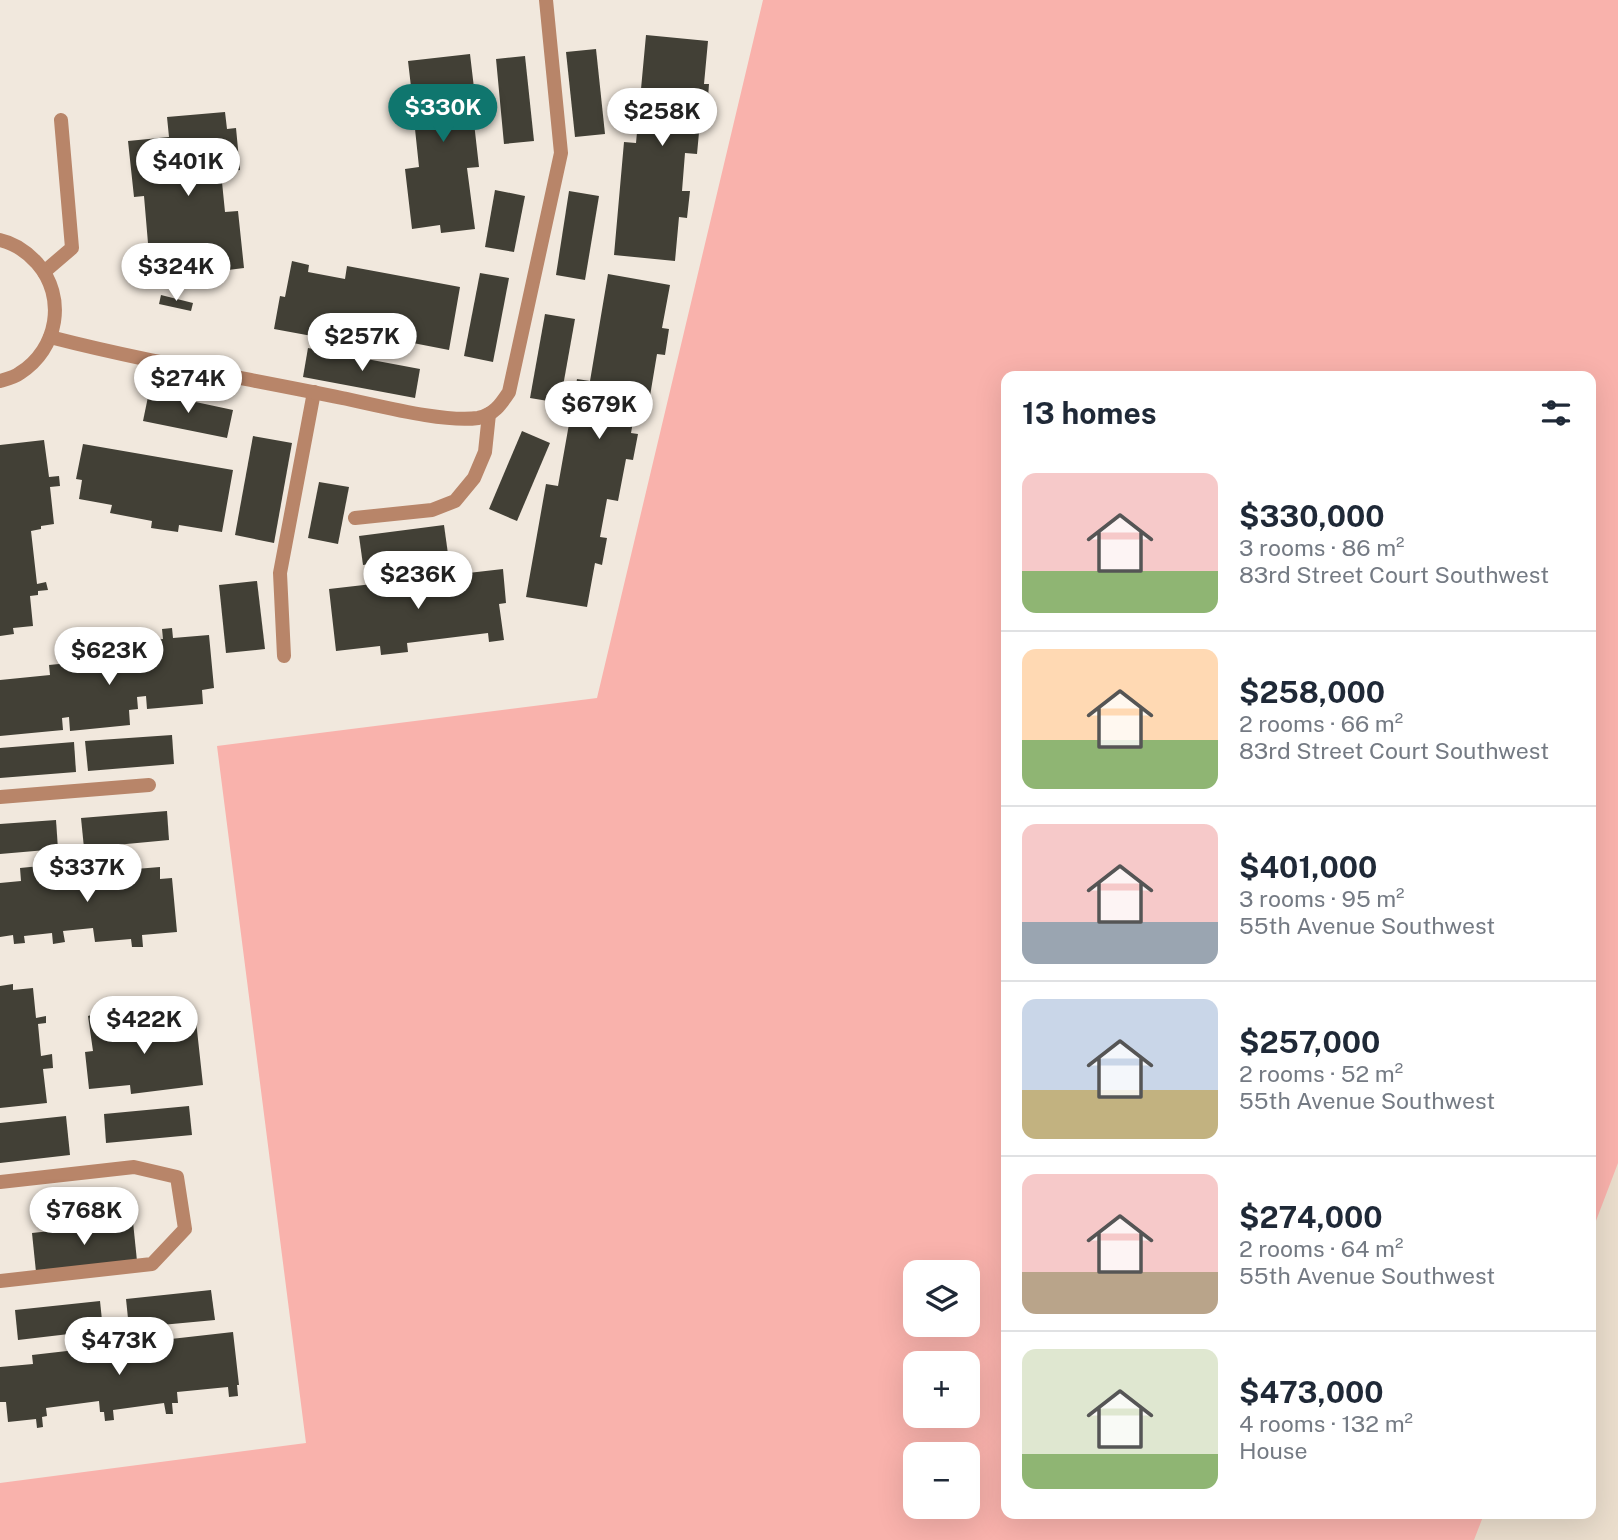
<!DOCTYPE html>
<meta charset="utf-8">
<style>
:root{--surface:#fff;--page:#f2f2f3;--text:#1f2937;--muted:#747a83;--line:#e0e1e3;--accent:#0f766e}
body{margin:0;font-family:"Public Sans",sans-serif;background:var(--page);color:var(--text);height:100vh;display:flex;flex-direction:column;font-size:26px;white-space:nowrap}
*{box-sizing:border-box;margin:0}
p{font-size:23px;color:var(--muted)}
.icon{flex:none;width:38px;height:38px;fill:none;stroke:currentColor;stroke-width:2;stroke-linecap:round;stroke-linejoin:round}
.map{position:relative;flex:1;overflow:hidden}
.details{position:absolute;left:1001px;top:371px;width:595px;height:1148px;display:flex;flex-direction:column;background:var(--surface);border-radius:14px;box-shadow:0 7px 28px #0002}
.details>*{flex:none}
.controls{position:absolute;left:903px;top:1260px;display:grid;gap:14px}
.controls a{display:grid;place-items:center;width:77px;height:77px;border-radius:14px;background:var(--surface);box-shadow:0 7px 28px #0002;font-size:35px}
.price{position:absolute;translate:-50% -60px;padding:0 16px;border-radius:24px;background:#fff;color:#222;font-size:23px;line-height:46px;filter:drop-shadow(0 2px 4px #0008)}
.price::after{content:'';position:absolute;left:50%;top:42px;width:21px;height:16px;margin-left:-10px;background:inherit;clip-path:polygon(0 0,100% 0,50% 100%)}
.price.current{background:var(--accent);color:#fff}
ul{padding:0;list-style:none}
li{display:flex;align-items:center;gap:21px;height:175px;padding:0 21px}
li+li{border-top:2px solid var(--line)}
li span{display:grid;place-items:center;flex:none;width:196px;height:140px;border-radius:14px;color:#555}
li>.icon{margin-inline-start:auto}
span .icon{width:84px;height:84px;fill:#fffc;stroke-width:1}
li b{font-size:30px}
h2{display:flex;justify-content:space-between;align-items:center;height:84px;padding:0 21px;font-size:30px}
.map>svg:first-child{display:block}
.built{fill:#eaddcc}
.green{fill:#f9b2ac;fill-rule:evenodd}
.building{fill:#424036}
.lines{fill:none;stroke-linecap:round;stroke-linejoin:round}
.lane{stroke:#b88569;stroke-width:14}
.street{stroke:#b88569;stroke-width:14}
</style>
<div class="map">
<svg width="1618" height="1540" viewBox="0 0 1618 1540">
<rect width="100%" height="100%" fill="#f1e8dd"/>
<path class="built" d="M1618,458V1540H1421L1418,1514H1591V461Z"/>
<path class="green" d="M763,0H1618V1163L1591,1234V376H1006V1514H1484L1474,1540H0V1483L306,1443L217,746L597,698ZM915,1272H968V1325H915ZM915,1363H968V1416H915ZM915,1454H968V1507H915Z"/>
<g class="building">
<path d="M646,35L708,41L704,84H709L707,111H701L697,154L685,153L682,191H690L687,218L679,217L675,261L614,255L624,142L636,143Z"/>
<path d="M596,49L605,134L575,137L566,52Z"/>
<path d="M470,54L476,105H472L479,167L467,168L475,229L441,233L440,225L412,229L405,169L419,167L415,129L420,128L417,103L413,104L408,61Z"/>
<path d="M525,56L534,141L504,144L496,59Z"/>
<path d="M225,112L227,129L236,128L240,170L221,172L225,212L238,211L244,268L220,271V277L196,280L195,275L148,280L146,255H149L144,196L134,197L128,141L169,137L167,117Z"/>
<path d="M495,190L525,196L514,252L485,247Z"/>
<path d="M569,191L599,196L585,280L556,275Z"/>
<path d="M292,261L309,265L308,272L345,279L347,266L460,287L449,350L341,329L339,341L274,329L280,296L285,297Z"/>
<path d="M480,273L509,278L493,362L464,356Z"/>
<path d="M608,274L670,285L662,328L669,329L665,355L657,354L650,396L638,394L631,433L638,434L633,460L626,459L618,501L607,499L600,537L607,538L602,565L595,563L587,607L526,597L546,484L558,486L577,379L590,381Z"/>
<path d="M161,295L193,303L191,311L159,304Z"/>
<path d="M545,314L575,319L560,403L530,398Z"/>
<path d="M308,348L420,369L415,398L303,377Z"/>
<path d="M149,392L233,410L227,438L143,421Z"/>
<path d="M522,431L550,443L517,521L489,509Z"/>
<path d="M253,436L292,443L274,543L235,535Z"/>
<path d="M44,440L49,477L59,476L60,486L50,487L54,524L41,526V529L31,531L37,584L46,582L48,590L38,591V595L30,596L33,626L13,628L14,634L0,636V445Z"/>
<path d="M83,444L233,470L222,532L179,525L178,532L151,528L152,521L110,513L112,505L79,499L82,480L76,479Z"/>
<path d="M319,482L349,487L338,544L308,538Z"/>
<path d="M444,525L448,554L363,565L359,536Z"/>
<path d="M503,569L506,603L499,604L504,640L489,642L488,633L407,643L408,652L381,655L380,646L336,651L329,589Z"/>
<path d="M257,581L265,649L226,653L219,585Z"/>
<path d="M172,628L173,638L209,635L214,688L202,690L203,704L147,709L146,696L137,697L138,709L129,710L130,725L70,731L69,717L62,718L63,730L0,736V680L50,675L49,665L89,661L87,651L99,650V658L129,655L128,643L163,639L162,629Z"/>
<path d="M172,735L174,764L88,771L85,741Z"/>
<path d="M74,742L76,772L0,778V748Z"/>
<path d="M167,811L169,840L84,848L81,818Z"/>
<path d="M56,820L58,849L0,854V824Z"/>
<path d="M81,862L82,874L93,873L94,886L101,885L99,872L160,867V879L172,878L177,932L142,935L143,947H132L131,939L95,942L93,928L63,931L65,942L53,944L52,933L24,936L25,943L14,944L13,935L0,937V883L21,881L20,868Z"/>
<path d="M13,984V990L33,988L36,1018L46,1016V1023L38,1024L41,1056L52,1054L53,1068L43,1069L47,1103L0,1108V986Z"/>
<path d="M95,1014L96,1022L128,1018L129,1029L155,1026L154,1017L163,1016L164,1024L196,1021L203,1085L131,1094L130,1085L89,1089L85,1052L93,1051L88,1016Z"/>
<path d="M189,1106L192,1135L106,1143L104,1114Z"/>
<path d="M66,1116L70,1155L0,1163V1123Z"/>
<path d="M133,1222L137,1261L36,1272L32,1233Z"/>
<path d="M211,1290L215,1320L129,1328L126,1299Z"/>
<path d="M100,1301L103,1330L18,1340L15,1310Z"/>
<path d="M233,1332L239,1385H237L238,1396L229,1397L228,1387L177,1392L178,1403H172L173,1414H166L164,1403L113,1410L114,1420L105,1421L104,1412H100L99,1401L46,1408L47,1416L42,1417L43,1427L37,1428L36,1419L8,1422L6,1402H0V1367L33,1364L32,1355L102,1347L103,1357L163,1350L162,1340Z"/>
</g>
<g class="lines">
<g class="lane">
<path d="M44,272L72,248L61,120"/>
<path d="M355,518L432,510L455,501L474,478L485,452L489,414"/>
<path d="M284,656L280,573L314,392"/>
<path d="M0,797L149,785"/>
<path d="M0,1182L134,1167L177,1177L185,1229L152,1264L0,1281"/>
</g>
<g class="street">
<path d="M0,240C14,243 27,252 37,263C67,297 58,349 20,373C15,377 7,379 0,381"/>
<path d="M50,337C147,362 245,378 342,398C377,405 444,423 478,418C494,415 501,404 509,392L561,153L546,0"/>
</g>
</g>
</svg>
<div class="controls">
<a><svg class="icon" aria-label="layers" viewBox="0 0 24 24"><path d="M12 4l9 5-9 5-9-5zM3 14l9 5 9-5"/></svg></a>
<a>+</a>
<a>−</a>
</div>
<b class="price current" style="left:443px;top:144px">$330K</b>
<b class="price" style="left:662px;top:148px">$258K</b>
<b class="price" style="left:188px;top:198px">$401K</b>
<b class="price" style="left:176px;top:303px">$324K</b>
<b class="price" style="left:362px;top:373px">$257K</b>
<b class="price" style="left:188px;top:415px">$274K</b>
<b class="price" style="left:599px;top:441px">$679K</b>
<b class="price" style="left:418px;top:611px">$236K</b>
<b class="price" style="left:109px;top:687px">$623K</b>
<b class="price" style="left:87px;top:904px">$337K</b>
<b class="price" style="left:144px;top:1056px">$422K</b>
<b class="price" style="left:84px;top:1247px">$768K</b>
<b class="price" style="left:119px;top:1377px">$473K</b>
<section class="details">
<h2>13 homes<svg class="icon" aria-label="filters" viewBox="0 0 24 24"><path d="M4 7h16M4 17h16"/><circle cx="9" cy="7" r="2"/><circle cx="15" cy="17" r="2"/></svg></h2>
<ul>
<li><span style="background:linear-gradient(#f6c9c9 70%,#8fb573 0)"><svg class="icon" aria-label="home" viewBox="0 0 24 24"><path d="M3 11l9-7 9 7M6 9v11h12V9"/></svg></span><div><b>$330,000</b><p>3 rooms · 86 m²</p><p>83rd Street Court Southwest</p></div></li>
<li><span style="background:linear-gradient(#ffd9b3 65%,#8fb573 0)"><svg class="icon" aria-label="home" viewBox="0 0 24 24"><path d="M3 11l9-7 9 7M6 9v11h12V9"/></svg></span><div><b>$258,000</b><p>2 rooms · 66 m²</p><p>83rd Street Court Southwest</p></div></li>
<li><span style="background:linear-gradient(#f6c9c9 70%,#9aa5b1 0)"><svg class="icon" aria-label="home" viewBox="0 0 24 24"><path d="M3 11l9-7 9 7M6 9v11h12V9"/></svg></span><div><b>$401,000</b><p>3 rooms · 95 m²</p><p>55th Avenue Southwest</p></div></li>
<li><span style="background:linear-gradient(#c9d6e8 65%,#c2b280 0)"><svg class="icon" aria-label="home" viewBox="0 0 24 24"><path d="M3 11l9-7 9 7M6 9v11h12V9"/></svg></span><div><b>$257,000</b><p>2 rooms · 52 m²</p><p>55th Avenue Southwest</p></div></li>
<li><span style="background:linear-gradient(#f6c9c9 70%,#b9a48a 0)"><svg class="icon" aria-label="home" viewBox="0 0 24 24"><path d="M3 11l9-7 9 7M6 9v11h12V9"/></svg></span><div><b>$274,000</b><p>2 rooms · 64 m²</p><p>55th Avenue Southwest</p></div></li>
<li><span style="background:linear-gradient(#dfe7d0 75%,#8fb573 0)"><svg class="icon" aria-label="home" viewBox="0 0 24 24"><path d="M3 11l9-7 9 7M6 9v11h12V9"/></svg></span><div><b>$473,000</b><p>4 rooms · 132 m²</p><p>House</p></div></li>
</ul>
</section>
</div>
